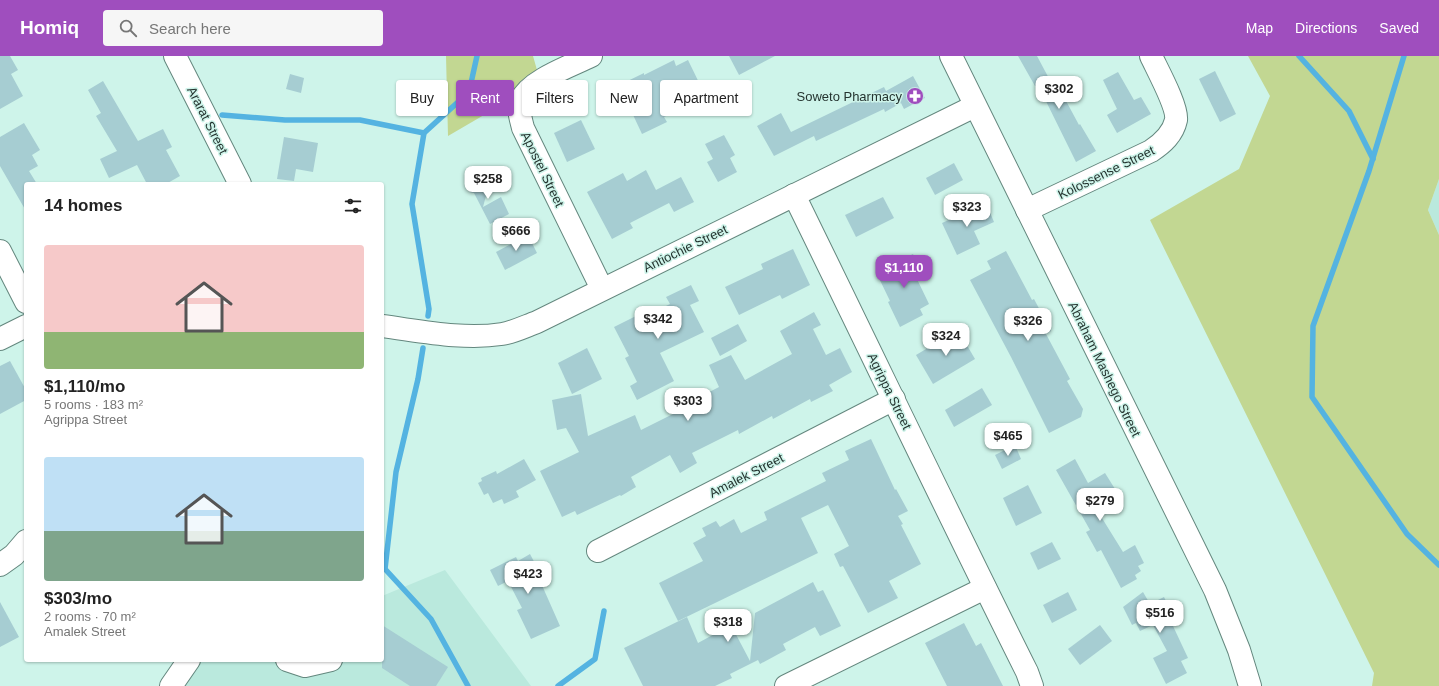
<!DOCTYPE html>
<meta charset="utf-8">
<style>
:root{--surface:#fff;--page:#f6f6f6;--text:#222;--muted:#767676;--accent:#9f4ebe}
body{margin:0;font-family:Arial,sans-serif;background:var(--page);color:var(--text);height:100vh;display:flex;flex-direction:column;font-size:15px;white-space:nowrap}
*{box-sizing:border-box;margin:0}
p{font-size:13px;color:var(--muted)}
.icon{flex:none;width:22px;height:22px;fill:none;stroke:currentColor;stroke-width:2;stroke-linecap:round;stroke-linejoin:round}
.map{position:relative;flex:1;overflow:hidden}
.sheet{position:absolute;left:24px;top:126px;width:360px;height:480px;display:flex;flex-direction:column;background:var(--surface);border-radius:4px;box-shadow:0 1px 3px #0004}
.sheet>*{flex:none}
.hud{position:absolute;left:396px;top:24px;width:380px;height:36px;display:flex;gap:8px}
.price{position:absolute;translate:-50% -34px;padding:0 9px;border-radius:8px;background:#fff;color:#222;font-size:13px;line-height:26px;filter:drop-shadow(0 1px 2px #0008)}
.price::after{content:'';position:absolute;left:50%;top:24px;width:12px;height:9px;margin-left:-6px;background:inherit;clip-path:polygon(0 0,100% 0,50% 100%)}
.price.current{background:var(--accent);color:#fff}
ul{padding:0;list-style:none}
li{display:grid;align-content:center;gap:8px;height:212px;padding:0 20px}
li span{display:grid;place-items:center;height:124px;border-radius:4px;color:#555}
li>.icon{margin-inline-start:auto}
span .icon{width:72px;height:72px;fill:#fffc;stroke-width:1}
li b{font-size:17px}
h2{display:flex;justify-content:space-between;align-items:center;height:48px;padding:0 20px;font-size:17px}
.tag{padding:0 14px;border-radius:4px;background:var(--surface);box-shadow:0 1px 3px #0004;font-size:14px;line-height:36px}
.tag.current{background:var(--accent);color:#fff}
header{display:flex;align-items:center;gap:24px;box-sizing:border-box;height:56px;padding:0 20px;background:var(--accent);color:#fff}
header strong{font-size:19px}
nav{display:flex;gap:22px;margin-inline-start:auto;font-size:14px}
.search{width:280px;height:36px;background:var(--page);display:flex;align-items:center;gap:10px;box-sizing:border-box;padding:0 14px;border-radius:4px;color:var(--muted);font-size:15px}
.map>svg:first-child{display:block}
.built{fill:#bae9dd}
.green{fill:#c2d792}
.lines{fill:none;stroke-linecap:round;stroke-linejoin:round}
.stream{stroke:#54b3e1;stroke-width:5.5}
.building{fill:#a6cdd2}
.minor-casing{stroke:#64877e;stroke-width:24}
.major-casing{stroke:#64877e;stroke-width:24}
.minor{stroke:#fff;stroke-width:22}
.major{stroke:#fff;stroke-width:22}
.labels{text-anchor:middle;stroke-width:3;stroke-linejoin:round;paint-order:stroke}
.poi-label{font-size:13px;fill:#253430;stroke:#cef4ea;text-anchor:end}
.street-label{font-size:13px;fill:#253430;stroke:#cef4ea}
</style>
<header>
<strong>Homiq</strong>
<div class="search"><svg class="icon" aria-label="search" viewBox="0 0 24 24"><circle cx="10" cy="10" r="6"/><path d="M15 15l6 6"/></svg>Search here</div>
<nav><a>Map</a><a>Directions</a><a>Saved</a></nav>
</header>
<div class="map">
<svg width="1439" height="630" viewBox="0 0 1439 630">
<rect width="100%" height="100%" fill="#cef4ea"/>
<g class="built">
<path d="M1439,123V179L1428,154Z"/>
<path d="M445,514L531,630H171L189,604H382V540Z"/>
</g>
<g class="green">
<path d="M446,0H533L545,42L484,59L448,80Z"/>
<path d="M1248,0H1439V123L1428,154L1439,179V630H1372L1374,617L1150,164L1239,113L1270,40Z"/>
</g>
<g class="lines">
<g class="stream">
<path d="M1299,0L1349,55L1373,103"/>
<path d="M1404,0L1369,115L1313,270L1312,341L1407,478L1439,509"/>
<path d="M222,59L285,64H360L424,77"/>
<path d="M428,260L429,253L412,148L424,77L469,36L477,0"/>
<path d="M382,513H385L431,563L468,630"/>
<path d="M385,513L396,416L418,323L423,292"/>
<path d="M558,630L595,603L604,555"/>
</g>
</g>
<g class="building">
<path d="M0,0H10L18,14L11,18L23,40L0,53Z"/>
<path d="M729,0H775L739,19Z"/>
<path d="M1018,0H1037L1061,45L1065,43L1079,69L1080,68L1096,95L1076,106L1038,29L1035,30Z"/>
<path d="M674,4L676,10L688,4L706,41L664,61L667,66L642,78L627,46L611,54L603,37L644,17V19Z"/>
<path d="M1215,15L1236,58L1220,66L1199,23Z"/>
<path d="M1118,16L1134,44L1141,41L1151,58L1117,77L1107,59L1117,53L1103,24Z"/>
<path d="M290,18L304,22L301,37L286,33Z"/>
<path d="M913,20L925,42L904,53L901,47L885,56L884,53L816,85L814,80L774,100L757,70L781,57L791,76L884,31L886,35Z"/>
<path d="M103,25L138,85L163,73L172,91L166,94L180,120L166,128H147L137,109L109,122L100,103L117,95L96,60L101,57L88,34Z"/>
<path d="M581,64L595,93L567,106L554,77Z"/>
<path d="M24,67L40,94L32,99L38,110L29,115L37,128H26V155L0,110V81Z"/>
<path d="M724,79L735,99L730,102L737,116L718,126L707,106L713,103L705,88Z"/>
<path d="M284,81L318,87L313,116L296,113L294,125L277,123Z"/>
<path d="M954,107L963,124L935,139L926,122Z"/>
<path d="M646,114L656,134L681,121L694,146L674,156L669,147L630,167L633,172L612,183L587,136L623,117L627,125Z"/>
<path d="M473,120L490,125L483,151L501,141L509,158L490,168L474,137L469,136Z"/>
<path d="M883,141L894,162L856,181L845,159Z"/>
<path d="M986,147L994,166L974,175L980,188L957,199L942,167Z"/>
<path d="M528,179L537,197L505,214L496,196Z"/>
<path d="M793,193L810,229L782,243L780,239L739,259L725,231L763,213L761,208Z"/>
<path d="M1006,195L1032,244L1034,243L1051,275L1046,278L1070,323L1067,325L1083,353L1081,361L1049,377L1011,301L970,224L991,213L987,205Z"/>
<path d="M913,198L923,218L916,221L929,248L920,253L923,259L900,271L888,246L890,245L876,216Z"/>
<path d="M691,229L699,245L690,249L704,276L660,297L674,325L637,344L630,330L637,326L625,302L629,300L614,271L636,260L638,264L670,248L666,241Z"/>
<path d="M814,256L821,269L813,273L826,299L840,292L852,316L829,329L833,335L811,346L810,343L773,363L772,360L739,378L738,374L692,397L697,407L680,417L670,399L631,421L636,431L621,440L620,439L577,459L575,455L562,461L540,415L579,396L566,372L557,374L552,344L581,338L588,380L635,359L641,374L693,348L692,345L719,331L709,309L731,299L745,324L792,298L780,275Z"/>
<path d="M738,268L747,285L720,300L711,282Z"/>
<path d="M958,274L975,303L933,328L916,299Z"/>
<path d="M587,292L602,323L572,338L558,307Z"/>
<path d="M10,305L26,334V344L0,358V310Z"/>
<path d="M982,332L992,349L954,371L945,354Z"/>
<path d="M871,383L895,434L896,433L908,455L898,460L903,468L901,469L921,508L889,525L898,542L868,557L843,510L840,511L834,498L849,490L828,449L801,462L818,497L678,565L659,527L703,505L693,487L706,480L702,472L716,465L720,471L734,463L741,477L767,464L764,456L826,425L822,417L849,404L845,395Z"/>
<path d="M1015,389L1021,403L1002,413L995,399Z"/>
<path d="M524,403L536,424L516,435L519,441L504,448L502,443L493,447L488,437L484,439L478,427L482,425L481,422L496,415L497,418Z"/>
<path d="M1075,403L1088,427L1105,417L1115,433L1092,446L1123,496L1135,489L1144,507L1138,510L1141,515L1135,519L1137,523L1121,532L1101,494L1097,496L1086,476L1090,474L1056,414Z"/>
<path d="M1028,429L1042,457L1016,470L1003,442Z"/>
<path d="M1052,486L1061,503L1038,514L1030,497Z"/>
<path d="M530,498L540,517L537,518L560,570L531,583L517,554L522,552L508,525L498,530L490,514L516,501L518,505Z"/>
<path d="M813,526L818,536L823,534L841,570L820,580L815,571L783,588L786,594L760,608L758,604L730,618L732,622L715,630H643L624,592L687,561L698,587L731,569L750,605L755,557Z"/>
<path d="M1068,536L1077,554L1052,567L1043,549Z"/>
<path d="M1143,536L1150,548L1164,541L1177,567L1173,570L1188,602L1181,605L1187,617L1166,628L1153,602L1167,595L1153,569L1140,575L1136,567L1132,569L1123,551Z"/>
<path d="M0,546L19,581L0,591Z"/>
<path d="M964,567L976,590L981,587L1003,630H947L925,587Z"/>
<path d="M382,569L448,611L436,630H410L382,612Z"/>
<path d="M1100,569L1112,585L1080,609L1068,593Z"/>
</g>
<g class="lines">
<g class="minor-casing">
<g id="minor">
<path d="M175,0L240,128"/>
<path d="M591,0C571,10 530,24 521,44C517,53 521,63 523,72L602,233"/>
<path d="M794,139C872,298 948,458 1027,616L1032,630"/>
<path d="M1027,154L1151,95C1163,87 1173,78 1176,64C1178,51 1157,13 1151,0"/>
<path d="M0,195L26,246"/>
<path d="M382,270C421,275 463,284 502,278C514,276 526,270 537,266L975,50"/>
<path d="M0,283L26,270"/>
<path d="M598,495L894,343"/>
<path d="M0,509L14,499L26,485"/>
<path d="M287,604L305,610L331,604"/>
<path d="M171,630L189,604"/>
<path d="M786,630L985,532"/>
</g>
</g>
<g class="major-casing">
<path id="major" d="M951,0L1215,534L1239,594L1250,630"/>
</g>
<use href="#minor" class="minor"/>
<use href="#major" class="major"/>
</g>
<defs>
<g id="pharmacy-disc" transform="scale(0.9)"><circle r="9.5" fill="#9f4ebe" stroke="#cef4ea"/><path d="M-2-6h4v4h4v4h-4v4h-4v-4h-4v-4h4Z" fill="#fff"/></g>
</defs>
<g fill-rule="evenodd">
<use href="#pharmacy-disc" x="915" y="40"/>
</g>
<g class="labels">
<g class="poi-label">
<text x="902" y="45">Soweto Pharmacy</text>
</g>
<g class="street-label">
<text transform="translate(208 64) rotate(63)" y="5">Ararat Street</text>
<text transform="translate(543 113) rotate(64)" y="5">Apostel Street</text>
<text transform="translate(1106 116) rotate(-26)" y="5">Kolossense Street</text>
<text transform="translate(685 192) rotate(-26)" y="5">Antiochie Street</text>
<text transform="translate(1105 313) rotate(64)" y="5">Abraham Mashego Street</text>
<text transform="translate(890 335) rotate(64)" y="5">Agrippa Street</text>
<text transform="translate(746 419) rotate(-27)" y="5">Amalek Street</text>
</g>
</g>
</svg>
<b class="price" style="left:1059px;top:54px">$302</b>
<b class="price" style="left:488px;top:144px">$258</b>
<b class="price" style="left:967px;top:172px">$323</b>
<b class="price" style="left:516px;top:196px">$666</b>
<b class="price current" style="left:904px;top:233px">$1,110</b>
<b class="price" style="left:658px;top:284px">$342</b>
<b class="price" style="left:1028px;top:286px">$326</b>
<b class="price" style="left:946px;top:301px">$324</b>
<b class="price" style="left:688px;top:366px">$303</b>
<b class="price" style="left:1008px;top:401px">$465</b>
<b class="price" style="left:1100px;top:466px">$279</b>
<b class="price" style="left:528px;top:539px">$423</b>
<b class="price" style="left:1160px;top:578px">$516</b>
<b class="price" style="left:728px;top:587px">$318</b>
<div class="hud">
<a class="tag">Buy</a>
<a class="tag current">Rent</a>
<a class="tag">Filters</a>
<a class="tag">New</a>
<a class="tag">Apartment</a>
</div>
<section class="sheet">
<h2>14 homes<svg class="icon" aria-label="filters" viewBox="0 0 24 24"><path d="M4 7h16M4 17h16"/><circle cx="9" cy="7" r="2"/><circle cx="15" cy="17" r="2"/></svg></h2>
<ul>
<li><span style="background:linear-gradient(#f6c9c9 70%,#8fb573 0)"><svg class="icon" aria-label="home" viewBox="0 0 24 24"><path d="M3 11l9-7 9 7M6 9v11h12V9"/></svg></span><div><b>$1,110/mo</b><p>5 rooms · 183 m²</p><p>Agrippa Street</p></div></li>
<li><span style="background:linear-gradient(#bfe0f5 60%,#7fa58c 0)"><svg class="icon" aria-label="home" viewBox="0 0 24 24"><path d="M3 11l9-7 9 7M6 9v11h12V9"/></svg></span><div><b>$303/mo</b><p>2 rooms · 70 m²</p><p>Amalek Street</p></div></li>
</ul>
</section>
</div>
